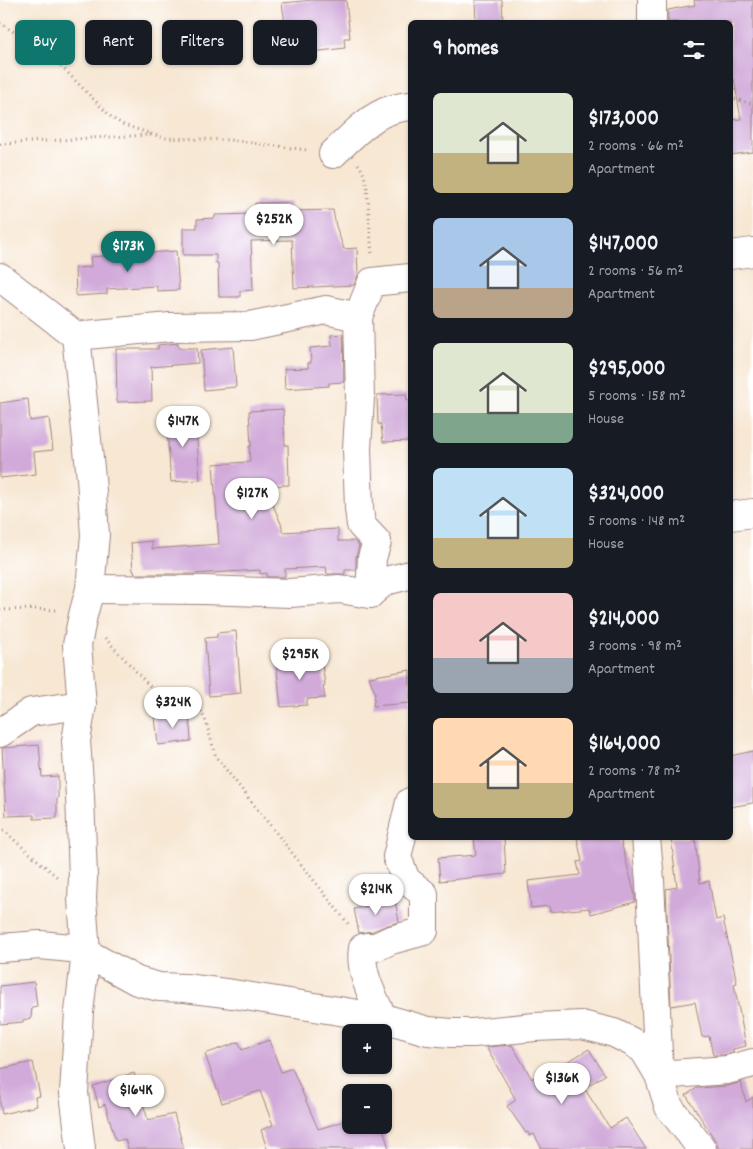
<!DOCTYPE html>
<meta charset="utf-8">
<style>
:root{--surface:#171b24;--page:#242831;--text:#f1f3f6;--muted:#9ea1a6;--accent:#0f766e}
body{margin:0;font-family:Dekko,sans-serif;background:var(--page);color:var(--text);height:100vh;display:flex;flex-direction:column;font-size:19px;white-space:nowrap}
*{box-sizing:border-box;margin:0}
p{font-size:16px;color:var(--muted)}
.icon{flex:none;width:28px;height:28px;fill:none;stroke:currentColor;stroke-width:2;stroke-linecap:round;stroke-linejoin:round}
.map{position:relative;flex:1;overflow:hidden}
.sheet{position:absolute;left:408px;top:20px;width:325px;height:820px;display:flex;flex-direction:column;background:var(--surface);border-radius:8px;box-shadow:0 1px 4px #0004}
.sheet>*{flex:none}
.guide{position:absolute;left:15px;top:20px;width:318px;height:45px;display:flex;gap:10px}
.buttons{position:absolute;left:342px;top:1024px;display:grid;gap:10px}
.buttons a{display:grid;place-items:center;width:50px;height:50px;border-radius:8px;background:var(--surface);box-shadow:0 1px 4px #0004;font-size:25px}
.price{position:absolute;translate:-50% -42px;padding:0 11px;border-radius:18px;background:#fff;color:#222;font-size:16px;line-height:32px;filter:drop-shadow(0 1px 2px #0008)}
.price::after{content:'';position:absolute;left:50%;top:30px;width:15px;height:11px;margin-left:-8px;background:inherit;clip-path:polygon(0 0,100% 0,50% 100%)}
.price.selected{background:var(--accent);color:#fff}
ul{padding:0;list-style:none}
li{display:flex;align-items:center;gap:15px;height:125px;padding:0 25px}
li span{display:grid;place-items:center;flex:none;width:140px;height:100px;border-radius:8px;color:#555}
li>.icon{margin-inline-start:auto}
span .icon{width:60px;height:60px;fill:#fffc;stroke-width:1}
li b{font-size:21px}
h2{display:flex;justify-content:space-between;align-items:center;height:60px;padding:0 25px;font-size:21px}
.tag{padding:0 18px;border-radius:8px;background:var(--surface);box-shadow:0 1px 4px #0004;font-size:18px;line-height:45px}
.tag.selected{background:var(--accent);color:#fff}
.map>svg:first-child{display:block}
.building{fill:#d1aada}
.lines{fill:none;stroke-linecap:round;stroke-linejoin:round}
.minor-casing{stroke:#a0837f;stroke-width:30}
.path{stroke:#a0837f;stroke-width:3;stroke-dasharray:1 4;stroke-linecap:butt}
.minor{stroke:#fff;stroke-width:28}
</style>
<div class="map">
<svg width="753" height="1149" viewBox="0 0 753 1149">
<rect width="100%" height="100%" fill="#fff"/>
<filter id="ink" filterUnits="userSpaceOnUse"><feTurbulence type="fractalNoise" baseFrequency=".02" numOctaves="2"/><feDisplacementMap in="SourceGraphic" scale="10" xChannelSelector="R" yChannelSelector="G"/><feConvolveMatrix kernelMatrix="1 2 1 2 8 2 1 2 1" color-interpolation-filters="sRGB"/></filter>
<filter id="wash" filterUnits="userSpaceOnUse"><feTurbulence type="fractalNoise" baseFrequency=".0096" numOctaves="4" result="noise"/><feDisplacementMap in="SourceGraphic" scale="20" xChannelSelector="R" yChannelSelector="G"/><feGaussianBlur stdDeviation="1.12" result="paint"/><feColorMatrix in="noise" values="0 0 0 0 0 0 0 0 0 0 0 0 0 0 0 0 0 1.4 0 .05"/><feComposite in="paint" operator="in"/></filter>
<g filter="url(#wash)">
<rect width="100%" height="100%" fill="#f7e7d3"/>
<g id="blocks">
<g class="building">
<path d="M312,0H346L350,38H344L345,48L304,53L303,47L284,49L282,24H285L282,3Z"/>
<path d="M475,0H502L503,22H476Z"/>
<path d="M694,0H753V152L730,155V120L741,119L734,79L730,80V22H668V10L695,5Z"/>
<path d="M290,202V211L333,210L336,226L344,249L357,248L358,275L354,285L294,288L292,240L251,241L253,290L240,291V297H219L218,263H216V255H183V228H197V219L215,218V215L255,214V203Z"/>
<path d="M176,251L179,290L157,291V286L107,289V294L76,296L75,268L91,267L90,257Z"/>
<path d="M343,334L344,382L329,383V386L285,389L284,369L308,368V363H311L310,348L332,346L331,335Z"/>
<path d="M178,343L179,348H197L198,363L151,367L152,401L117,402L116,349H158V345Z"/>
<path d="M233,347L236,387L204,390L201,350Z"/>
<path d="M406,394L407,400H410V441L383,442L381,424H378L377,395Z"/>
<path d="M28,399L30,421L49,418L53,450L34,452L36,474L0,478V403Z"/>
<path d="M283,409L285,445H288L289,485L265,486L282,526V532L338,529V541H354L359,546L356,557V570H345V574H327L326,567L285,569V577H267V573L260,574V570L193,574H135L134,571H133L131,543L152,541V549L219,544L213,464L250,462L249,446H251L249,411Z"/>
<path d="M195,415L200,480L171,482L166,417Z"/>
<path d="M236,631L241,693L209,696L205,638L217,637V633Z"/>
<path d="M307,657L308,660L321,658L325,685L323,686L325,698L307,699V705L281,707L276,662L287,661V658Z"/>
<path d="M410,670V703L373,706L375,693L369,677Z"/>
<path d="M189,713L191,741L158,745L155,716Z"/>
<path d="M39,745L42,777L58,776V798H57V818L34,819V815L6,816L2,748Z"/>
<path d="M753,751V803L730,807V756Z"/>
<path d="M474,838H504L506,874L440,881L438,858L476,855Z"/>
<path d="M577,838H620L635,895V902L591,914L589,908L550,912L549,906L531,908L528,881L580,875L577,862L582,861Z"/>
<path d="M671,838H695L700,883L709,881L716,920L723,918L737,983L734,984L746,1046L733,1049V1052L724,1055H713L709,1036L702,1037L695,1002L671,1006L666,889L677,887Z"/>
<path d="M395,900L399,922L385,926L373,931L359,933L354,909Z"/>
<path d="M34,982L37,1006L32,1007L31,1018L23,1020V1022L0,1024V986Z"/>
<path d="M269,1040L281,1072L292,1068L318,1129L351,1119V1125H382L389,1149H267L261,1130L273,1125L260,1091L222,1103L205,1054L239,1042L242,1050Z"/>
<path d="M512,1045L532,1079L534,1077L536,1080L589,1049L605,1075L584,1088L610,1128L626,1118L646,1149H542L534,1134L529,1136L528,1132L526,1133L507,1106L516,1100L486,1047Z"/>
<path d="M33,1062L40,1096L35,1097L37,1106L2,1114L0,1103V1069Z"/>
<path d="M134,1073L148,1120L174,1114L184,1149H128L125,1139L116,1141L105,1104L99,1107L93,1086Z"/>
<path d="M741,1082L746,1102L753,1097V1149H719L715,1140L686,1095L697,1088L728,1086Z"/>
</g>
</g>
</g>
<g filter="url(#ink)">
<use href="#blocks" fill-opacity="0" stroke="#a0837f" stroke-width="1"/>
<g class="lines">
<g class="minor-casing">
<g id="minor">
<path d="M652,0V22"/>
<path d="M333,154C347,141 365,121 383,113C391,109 401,107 410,106"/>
<path d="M730,255L753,252"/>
<path d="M0,277L76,336L170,327L250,326L326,310L358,317L372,282L410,278"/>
<path d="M358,317L360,398L357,449L359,508L361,525L377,542L372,558L370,594"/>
<path d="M76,336L91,478L95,535L90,589L83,615L77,645L82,705L76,741L80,796L83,878L82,899L86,953L79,1012L74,1093L81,1149"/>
<path d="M730,516L753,513"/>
<path d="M90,589L204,590L290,593L339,589L370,594L385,581L410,575"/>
<path d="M0,733L31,712L82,705"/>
<path d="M646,838L650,881L659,1075L727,1070L753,1063"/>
<path d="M0,948L40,945L71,948L86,953L137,981L159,987L185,988L233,994L383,1018L428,1031L452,1033H473L535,1027L582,1025L614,1033L632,1042L644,1050L659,1075L669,1107L702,1149"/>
<path d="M383,1018C373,997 359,972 363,948L366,947H376L391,940L424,931V894L406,880L397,857L410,802"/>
</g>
</g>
<g class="path">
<path d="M0,23L43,51L63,68L112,118L124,125L164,138L230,140L307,150"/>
<path d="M730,98L753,104"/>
<path d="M0,144L90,138L152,135"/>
<path d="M358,164C364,171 365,180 367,188L372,256"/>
<path d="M0,610L33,609L57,610"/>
<path d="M105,638L158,695L193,696L205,719L216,757L350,926"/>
<path d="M0,826L12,838L57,877"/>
</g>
<use href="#minor" class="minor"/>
</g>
</g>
</svg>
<div class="buttons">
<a>+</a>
<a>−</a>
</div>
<b class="price" style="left:274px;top:246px">$252K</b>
<b class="price selected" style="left:128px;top:273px">$173K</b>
<b class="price" style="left:183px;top:448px">$147K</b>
<b class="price" style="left:252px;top:520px">$127K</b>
<b class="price" style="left:300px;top:681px">$295K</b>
<b class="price" style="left:173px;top:729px">$324K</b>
<b class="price" style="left:376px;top:916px">$214K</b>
<b class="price" style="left:562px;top:1105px">$136K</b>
<b class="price" style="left:136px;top:1117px">$164K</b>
<div class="guide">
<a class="tag selected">Buy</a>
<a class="tag">Rent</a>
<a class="tag">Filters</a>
<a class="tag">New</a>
</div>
<section class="sheet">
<h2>9 homes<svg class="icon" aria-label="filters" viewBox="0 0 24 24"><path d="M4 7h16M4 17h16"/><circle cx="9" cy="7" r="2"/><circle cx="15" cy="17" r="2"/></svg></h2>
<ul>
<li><span style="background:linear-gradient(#dfe7d0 60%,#c2b280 0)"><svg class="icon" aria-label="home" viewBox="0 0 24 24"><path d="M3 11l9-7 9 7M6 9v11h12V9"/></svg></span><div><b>$173,000</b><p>2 rooms · 66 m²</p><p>Apartment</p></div></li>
<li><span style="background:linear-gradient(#a9c7e8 70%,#b9a48a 0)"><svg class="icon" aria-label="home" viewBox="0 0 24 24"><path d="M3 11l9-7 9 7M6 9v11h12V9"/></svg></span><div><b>$147,000</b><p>2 rooms · 56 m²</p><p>Apartment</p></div></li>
<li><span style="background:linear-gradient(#dfe7d0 70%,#7fa58c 0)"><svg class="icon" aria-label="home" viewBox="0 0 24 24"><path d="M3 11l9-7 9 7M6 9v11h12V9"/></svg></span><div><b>$295,000</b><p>5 rooms · 158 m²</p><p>House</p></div></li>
<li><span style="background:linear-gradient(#bfe0f5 70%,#c2b280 0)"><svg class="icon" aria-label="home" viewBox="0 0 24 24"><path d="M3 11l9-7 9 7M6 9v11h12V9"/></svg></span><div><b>$324,000</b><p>5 rooms · 148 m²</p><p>House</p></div></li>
<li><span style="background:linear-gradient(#f6c9c9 65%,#9aa5b1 0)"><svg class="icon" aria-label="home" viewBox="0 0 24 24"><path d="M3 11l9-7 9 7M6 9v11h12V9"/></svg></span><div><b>$214,000</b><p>3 rooms · 98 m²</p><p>Apartment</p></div></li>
<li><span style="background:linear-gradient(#ffd9b3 65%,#c2b280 0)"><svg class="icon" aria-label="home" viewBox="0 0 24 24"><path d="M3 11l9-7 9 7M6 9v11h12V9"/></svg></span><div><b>$164,000</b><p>2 rooms · 78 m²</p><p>Apartment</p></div></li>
</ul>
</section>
</div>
